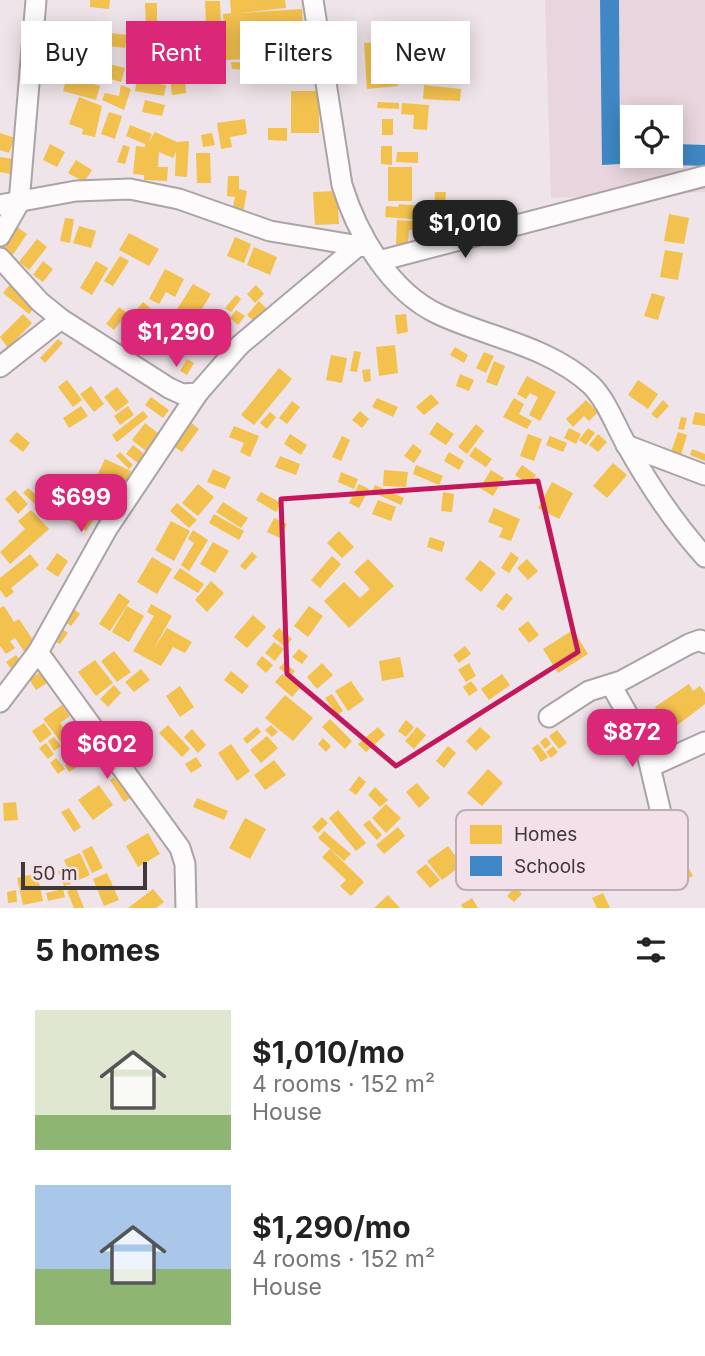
<!DOCTYPE html>
<meta charset="utf-8">
<style>
:root{--surface:#fff;--page:#f6f6f6;--text:#222;--muted:#767676;--accent:#db2777}
body{margin:0;font-family:Inter,sans-serif;background:var(--page);color:var(--text);height:100vh;display:flex;flex-direction:column;font-size:26px;white-space:nowrap}
*{box-sizing:border-box;margin:0}
p{font-size:23px;color:var(--muted)}
.icon{flex:none;width:38px;height:38px;fill:none;stroke:currentColor;stroke-width:2;stroke-linecap:round;stroke-linejoin:round}
.map{position:relative;height:908px;overflow:hidden}
.drawer{display:flex;flex-direction:column;background:var(--surface);flex:1}
.drawer>*{flex:none}
.hud{position:absolute;left:21px;top:21px;width:663px;height:63px;display:flex;gap:14px}
.fabs{position:absolute;left:620px;top:105px;display:grid;gap:14px}
.fabs a{display:grid;place-items:center;width:63px;height:63px;border-radius:0px;background:var(--surface);box-shadow:0 4px 18px #0003;font-size:35px}
.scale{position:absolute;left:21px;bottom:18px;width:126px;box-sizing:border-box;padding-left:7px;border:4px solid #3f383b;border-top:0;font-size:19px;line-height:24px;white-space:nowrap;color:#3f383b;-webkit-text-stroke:5px #f3e0e8;paint-order:stroke}
.price{position:absolute;translate:-50% -60px;padding:0 16px;border-radius:14px;background:var(--accent);color:#fff;font-size:23px;line-height:46px;filter:drop-shadow(0 2px 4px #0008)}
.price::after{content:'';position:absolute;left:50%;top:42px;width:21px;height:16px;margin-left:-10px;background:inherit;clip-path:polygon(0 0,100% 0,50% 100%)}
.price.on{background:#222;color:#fff}
ul{padding:0;list-style:none}
li{display:flex;align-items:center;gap:21px;height:175px;padding:0 35px}
li span{display:grid;place-items:center;flex:none;width:196px;height:140px;border-radius:0px;color:#555}
li>.icon{margin-inline-start:auto}
span .icon{width:84px;height:84px;fill:#fffc;stroke-width:1}
li b{font-size:30px}
h2{display:flex;justify-content:space-between;align-items:center;height:84px;padding:0 35px;font-size:30px}
.pill{padding:0 24px;border-radius:0px;background:var(--surface);box-shadow:0 4px 18px #0003;font-size:24px;line-height:63px}
.pill.on{background:var(--accent);color:#fff}
.map>svg:first-child{display:block}
.built{fill:#e9d5dd;fill-rule:evenodd}
.homes{fill:#f2c14e}
.schools{fill:#3f88c5}
.lines{fill:none;stroke-linecap:round;stroke-linejoin:round}
.minor-casing{stroke:#aba3a6;stroke-width:23}
.minor{stroke:#fdfbfc;stroke-width:19}
.marked{fill:none;stroke:#c2185b;stroke-width:5;stroke-linejoin:round}
.key{fill:#f3e0e8;stroke:#bdaeb4;stroke-width:2}
.key-label{font-size:19px;fill:#3f383b}
</style>
<div class="map">
<svg width="705" height="908" viewBox="0 0 705 908">
<rect width="100%" height="100%" fill="#efe4e9"/>
<path class="built" d="M545,0H705V192L551,198ZM632,117H670V156H632Z"/>
<g class="homes">
<path d="M90,0H110L109,9L90,7Z"/>
<path d="M230,0H285L286,8L239,13L302,9L303,24L243,28L245,59L226,60L223,14L231,13Z"/>
<path d="M205,1H220L221,23L206,24Z"/>
<path d="M145,3H157V26H146Z"/>
<path d="M82,21L92,23L85,58L125,68L121,82L93,74L90,83L100,86L96,100L63,91L73,57L67,55L70,34L79,36Z"/>
<path d="M101,32L127,35L125,48L100,45Z"/>
<path d="M305,38L307,55L295,56L293,40Z"/>
<path d="M409,39L410,55L384,57L386,74L397,73L398,86L367,89L364,43Z"/>
<path d="M411,45H422L421,58H411Z"/>
<path d="M141,56L152,58L148,82L166,85L164,96L135,91Z"/>
<path d="M159,59L171,61L167,82L155,80Z"/>
<path d="M293,59H303V76H291Z"/>
<path d="M231,62L252,63V70L232,69Z"/>
<path d="M421,67L422,82L411,83L410,68Z"/>
<path d="M185,76L186,93L172,95L170,78Z"/>
<path d="M121,85L131,89L124,110L102,100L105,93L119,96Z"/>
<path d="M424,85L461,89L460,101L423,99Z"/>
<rect x="291" y="91" width="28" height="42"/>
<path d="M79,97L102,106L95,137L82,134L83,129L69,124Z"/>
<path d="M145,100L165,105L162,116L142,112Z"/>
<path d="M378,102L399,103V109L377,108Z"/>
<path d="M402,103L429,105L427,130L413,129L414,115L401,114Z"/>
<path d="M109,112L122,116L115,139L101,134Z"/>
<path d="M245,119L247,134L230,137L232,147L221,149L217,123Z"/>
<rect x="382" y="119" width="11" height="16"/>
<path d="M130,125L152,134L148,143L155,132L177,142L189,141L187,177L175,176L176,152L173,158L159,152L158,167H168L167,181L144,180V175L133,174L136,146L145,147V144L126,136Z"/>
<path d="M268,128H287V141L268,140Z"/>
<path d="M0,133L15,138L9,153L0,150Z"/>
<path d="M212,133L215,145L203,147L201,135Z"/>
<path d="M50,144L65,152L57,167L43,160Z"/>
<path d="M123,145L130,147L125,164L117,162Z"/>
<path d="M381,146H392V165L381,164Z"/>
<path d="M397,152H418V163L396,162Z"/>
<path d="M196,153H210L211,183H197Z"/>
<path d="M0,157L13,159L10,174L0,172Z"/>
<path d="M76,160L92,170L84,182L68,173Z"/>
<rect x="388" y="167" width="24" height="34"/>
<path d="M228,176H239V189L247,191L243,213L232,211L235,197L227,196Z"/>
<path d="M337,191L339,224L315,225L313,192Z"/>
<path d="M435,192H446L444,216L434,215Z"/>
<path d="M399,204L423,206L422,220L385,217L386,206L398,207Z"/>
<path d="M669,214L689,218L684,244L664,241Z"/>
<path d="M65,218L74,219L70,243L60,241Z"/>
<path d="M397,220L415,221L414,230H409L408,245L396,244Z"/>
<path d="M79,226L96,231L91,248L73,243Z"/>
<path d="M17,227L27,234L12,256L1,248Z"/>
<path d="M129,233L159,249L149,266L119,250Z"/>
<path d="M235,237L251,244L244,263L227,256Z"/>
<path d="M37,239L47,247L29,270L19,262Z"/>
<path d="M254,247L277,257L270,275L247,265Z"/>
<path d="M665,250L683,253L678,280L660,277Z"/>
<path d="M120,256L129,261L113,286L104,281Z"/>
<path d="M43,261L53,269L43,282L33,275Z"/>
<path d="M96,261L108,268L92,295L80,288Z"/>
<path d="M165,269L184,279L175,297L166,292L159,304L149,299Z"/>
<path d="M11,283L37,304L29,314L3,293Z"/>
<path d="M193,284L211,294L194,322L176,311Z"/>
<path d="M256,285L264,294L255,303L247,294Z"/>
<path d="M652,293L665,297L658,320L644,316Z"/>
<path d="M236,295L241,299L231,312L225,308Z"/>
<path d="M259,301L270,312L258,325L247,315Z"/>
<path d="M143,302L164,320L155,331L134,313Z"/>
<path d="M119,307L127,313L114,330L106,324Z"/>
<path d="M236,310L245,316L238,325L230,318Z"/>
<path d="M23,314L32,323L8,348L0,337Z"/>
<path d="M406,314L408,332L397,334L395,315Z"/>
<path d="M136,325L155,339L145,354L133,346L139,338L130,332Z"/>
<path d="M58,339L63,343L45,363L40,358Z"/>
<path d="M395,345L398,373L379,376L376,347Z"/>
<path d="M455,347L468,355L464,363L450,355Z"/>
<path d="M354,351L361,352L357,372L350,371Z"/>
<path d="M484,352L494,356L486,373L476,368Z"/>
<path d="M331,355L347,358L342,383L326,380Z"/>
<path d="M187,359L194,363L187,375L180,371Z"/>
<path d="M494,361L505,366L497,386L486,382Z"/>
<path d="M279,368L292,379L254,425L241,415Z"/>
<path d="M370,369L371,381L364,382L362,370Z"/>
<path d="M460,374L474,380L469,391L456,386Z"/>
<path d="M527,376L556,392L540,421L529,415L538,397L530,393L526,399L517,394Z"/>
<path d="M67,380L82,400L73,407L58,387Z"/>
<path d="M638,380L658,394L648,409L628,395Z"/>
<path d="M91,386L104,404L94,412L80,394Z"/>
<path d="M117,387L129,402L116,412L104,397Z"/>
<path d="M431,394L439,403L424,415L416,407Z"/>
<path d="M151,397L169,410L163,418L145,405Z"/>
<path d="M377,398L398,407L393,417L372,407Z"/>
<path d="M514,398L524,404L519,414L532,421L527,429L503,417Z"/>
<path d="M586,400L598,412L589,421L584,416L573,427L566,419Z"/>
<path d="M663,400L669,406L657,419L651,414Z"/>
<path d="M292,401L300,407L287,424L279,418Z"/>
<path d="M81,406L88,416L69,428L63,418Z"/>
<path d="M128,406L134,415L120,425L114,416Z"/>
<path d="M143,411L148,417L117,442L112,435Z"/>
<path d="M360,411L369,419L362,428L352,420Z"/>
<path d="M270,412L276,417L267,429L260,423Z"/>
<path d="M695,412L705,414V426L692,424Z"/>
<path d="M681,417L687,418L684,430L678,429Z"/>
<path d="M189,421L199,429L182,452L172,445Z"/>
<path d="M437,422L454,434L446,445L429,434Z"/>
<path d="M145,423L164,438L151,455L132,440Z"/>
<path d="M476,424L484,431L467,454L458,447Z"/>
<path d="M234,426L259,436L250,457L240,452L244,443L229,437Z"/>
<path d="M569,428L581,434L576,444L564,438Z"/>
<path d="M588,428L595,433L586,445L579,440Z"/>
<path d="M17,432L30,443L23,452L9,441Z"/>
<path d="M678,432L687,435L681,455L671,452Z"/>
<path d="M290,434L307,445L301,455L284,444Z"/>
<path d="M528,434L542,439L534,461L520,456Z"/>
<path d="M598,434L607,442L598,452L589,445Z"/>
<path d="M342,436L350,440L341,461L332,457Z"/>
<path d="M550,436L567,443L563,452L546,445Z"/>
<path d="M413,444L422,451L414,463L404,456Z"/>
<path d="M133,445L148,457L142,466L126,454Z"/>
<path d="M475,447L492,459L486,467L469,456Z"/>
<path d="M692,449L705,454V461L690,455Z"/>
<path d="M120,452L133,465L129,469L116,456Z"/>
<path d="M449,452L464,461L459,470L444,461Z"/>
<path d="M280,456L300,464L296,475L275,467Z"/>
<path d="M105,459L131,471L119,497L101,488L110,494L86,531L68,519L75,509L80,512L97,486L93,484Z"/>
<path d="M613,463L627,475L607,498L593,486Z"/>
<path d="M416,465L443,476L439,485L413,474Z"/>
<path d="M522,465L536,475L529,485L515,475Z"/>
<path d="M213,469L231,477L225,489L207,482Z"/>
<path d="M384,470L408,472L406,487L383,486Z"/>
<path d="M491,470L504,478L493,496L480,488Z"/>
<path d="M341,472L358,479L354,489L338,482Z"/>
<path d="M552,482L573,493L559,519L538,508Z"/>
<path d="M198,484L214,497L198,516L182,503Z"/>
<path d="M359,484L369,489L359,508L349,503Z"/>
<path d="M375,485L404,498L401,505L372,492Z"/>
<path d="M28,488L41,499L36,505L23,493Z"/>
<path d="M15,490L28,504L18,514L5,499Z"/>
<path d="M261,492L281,503L276,512L256,500Z"/>
<path d="M443,492L454,494L452,512L441,511Z"/>
<path d="M378,500L396,507L391,521L372,514Z"/>
<path d="M223,502L248,518L241,528L216,512Z"/>
<path d="M177,503L197,520L189,528L170,511Z"/>
<path d="M494,508L520,519L511,541L499,537L503,528L488,522Z"/>
<path d="M31,510L49,529L10,564L0,552L25,529L18,521Z"/>
<path d="M102,510L121,523L115,532L96,519Z"/>
<path d="M214,514L244,531L239,540L209,523Z"/>
<path d="M274,518L287,524L280,538L267,532Z"/>
<path d="M171,521L190,531L174,561L155,550Z"/>
<path d="M193,530L208,540L189,571L181,565L194,543L188,539Z"/>
<path d="M339,531L354,547L342,558L327,543Z"/>
<path d="M430,537L445,542L442,552L427,547Z"/>
<path d="M213,542L229,551L215,573L200,564Z"/>
<path d="M252,552L257,557L245,570L240,566Z"/>
<path d="M511,552L519,558L509,573L501,568Z"/>
<path d="M57,553L68,561L58,577L46,569Z"/>
<path d="M30,554L39,565L11,588L14,592L6,598L0,590V578Z"/>
<path d="M332,556L341,564L320,588L311,580Z"/>
<path d="M152,557L172,569L157,594L137,582Z"/>
<path d="M368,559L394,586L349,628L324,601L344,582L360,598L370,589L354,572Z"/>
<path d="M527,559L538,571L528,580L517,568Z"/>
<path d="M480,560L496,573L481,592L465,579Z"/>
<path d="M180,568L204,584L198,593L173,578Z"/>
<path d="M211,581L224,593L207,612L195,600Z"/>
<path d="M119,593L130,601L110,631L99,624Z"/>
<path d="M506,593L513,598L503,611L496,606Z"/>
<path d="M151,604L172,616L153,650L167,628L192,642L185,653L173,647L161,666L133,651L154,616L147,612Z"/>
<path d="M4,606L14,622L19,619L54,671L44,678L47,683L36,690L29,679L39,673L15,638L10,641L15,648L6,654L0,646V608Z"/>
<path d="M127,606L144,616L129,642L112,632Z"/>
<path d="M309,606L323,616L308,637L294,626Z"/>
<path d="M72,607L80,614L71,626L62,620Z"/>
<path d="M253,615L266,627L247,648L234,637Z"/>
<path d="M528,621L539,635L529,643L518,629Z"/>
<path d="M59,627L68,633L60,644L51,639Z"/>
<path d="M279,628L292,639L285,647L272,636Z"/>
<path d="M573,630L588,654L558,673L543,649Z"/>
<path d="M274,642L284,649L275,661L265,653Z"/>
<path d="M465,646L471,654L459,663L453,655Z"/>
<path d="M299,649L308,656L302,664L292,657Z"/>
<path d="M114,651L131,672L117,682L101,661Z"/>
<path d="M16,655L25,667L15,674L6,662Z"/>
<path d="M262,656L273,665L266,673L256,664Z"/>
<path d="M400,657L404,677L382,681L379,661Z"/>
<path d="M95,660L113,683L96,696L78,672Z"/>
<path d="M284,663L295,671L290,677L279,668Z"/>
<path d="M322,663L333,675L317,689L307,677Z"/>
<path d="M469,663L476,676L466,682L458,670Z"/>
<path d="M141,669L150,680L134,692L125,682Z"/>
<path d="M231,671L249,686L242,694L224,680Z"/>
<path d="M282,674L300,688L292,697L275,682Z"/>
<path d="M502,674L510,685L489,700L481,689Z"/>
<path d="M351,681L364,700L348,711L335,691Z"/>
<path d="M471,681L478,690L469,696L463,687Z"/>
<path d="M689,684L693,691L700,686L705,693V704L671,730L655,707Z"/>
<path d="M114,685L121,693L108,707L100,699Z"/>
<path d="M180,686L194,707L180,717L166,696Z"/>
<path d="M332,694L343,711L337,715L325,698Z"/>
<path d="M285,695L313,718L293,741L265,718Z"/>
<path d="M62,705L70,716L60,723L74,741L65,747L43,719Z"/>
<path d="M649,713L660,729L651,735L640,718Z"/>
<path d="M330,719L352,741L345,749L322,727Z"/>
<path d="M406,720L414,727L406,737L398,731Z"/>
<path d="M44,723L52,734L40,743L32,731Z"/>
<path d="M168,725L190,749L182,757L159,733Z"/>
<path d="M271,725L278,732L272,737L265,730Z"/>
<path d="M257,727L261,732L247,744L243,739Z"/>
<path d="M378,727L385,735L366,752L358,744Z"/>
<path d="M417,727L426,735L414,749L405,741Z"/>
<path d="M480,727L491,737L476,751L466,741Z"/>
<path d="M192,729L206,745L198,753L184,737Z"/>
<path d="M557,730L567,743L559,749L549,736Z"/>
<path d="M267,736L278,748L261,763L250,750Z"/>
<path d="M54,737L61,746L54,751L48,741Z"/>
<path d="M546,737L551,744L545,749L540,742Z"/>
<path d="M323,738L331,746L326,752L318,744Z"/>
<path d="M46,743L54,754L48,759L39,748Z"/>
<path d="M231,744L250,771L237,781L218,753Z"/>
<path d="M538,744L548,757L541,762L532,748Z"/>
<path d="M448,746L456,753L444,768L436,761Z"/>
<path d="M553,746L558,752L551,758L546,752Z"/>
<path d="M79,748L87,759L82,763L73,752Z"/>
<path d="M196,757L202,766L191,773L185,764Z"/>
<path d="M56,758L65,769L58,774L50,763Z"/>
<path d="M76,758L80,765L69,772L65,765Z"/>
<path d="M274,760L286,775L265,790L254,775Z"/>
<path d="M131,767L145,789L124,802L110,780Z"/>
<path d="M488,769L503,783L482,806L467,793Z"/>
<path d="M359,776L366,782L356,795L349,790Z"/>
<path d="M417,783L430,798L419,808L406,792Z"/>
<path d="M99,785L113,805L93,820L78,800Z"/>
<path d="M375,787L388,800L380,807L368,795Z"/>
<path d="M197,798L228,811L224,820L193,807Z"/>
<path d="M16,802L18,820L4,821L3,803Z"/>
<path d="M386,804L401,818L386,833L372,818Z"/>
<path d="M69,808L81,827L74,832L61,812Z"/>
<path d="M338,810L366,843L356,851L329,818Z"/>
<path d="M322,817L328,823L318,833L312,827Z"/>
<path d="M245,818L266,829L250,859L229,848Z"/>
<path d="M369,820L382,835L377,840L363,825Z"/>
<path d="M398,827L405,836L384,854L376,845Z"/>
<path d="M324,831L351,854L344,861L318,838Z"/>
<path d="M148,833L160,854L138,867L126,846Z"/>
<path d="M92,846L103,868L92,873L82,851Z"/>
<path d="M448,846L462,865L442,880L427,861Z"/>
<path d="M330,849L364,882L351,896L340,886L346,880L322,857Z"/>
<path d="M80,853L90,875L74,882L64,860Z"/>
<path d="M681,854L693,876L668,889L656,867Z"/>
<path d="M426,864L440,880L430,888L416,872Z"/>
<path d="M65,869L71,884L64,886L58,871Z"/>
<path d="M609,871L612,877L585,891L582,885Z"/>
<path d="M37,873L43,901L23,905L17,878Z"/>
<path d="M107,873L119,900L104,906L93,879Z"/>
<path d="M515,887L522,894L514,902L507,896Z"/>
<path d="M76,888L84,908H74L67,891Z"/>
<path d="M63,889L65,897L48,901L46,893Z"/>
<path d="M153,889L164,902L156,908H128Z"/>
<path d="M16,890L17,902L8,903L7,892Z"/>
<path d="M603,893L610,908H597L592,898Z"/>
<path d="M388,895L400,908H374Z"/>
<path d="M472,898L478,908H463L461,905Z"/>
</g>
<g class="schools">
<path d="M600,0H619L620,164L602,165Z"/>
<path d="M676,144L705,145V166L675,165Z"/>
<path d="M645,156H671V166L646,168Z"/>
</g>
<g class="lines">
<g class="minor-casing">
<g id="minor">
<path d="M313,0L342,185C357,233 389,291 438,314C489,338 547,345 591,385C607,401 615,425 626,444C649,485 674,523 705,557"/>
<path d="M0,205L76,191L130,189L179,199L270,231L366,247"/>
<path d="M0,236L19,203L36,0"/>
<path d="M0,258L40,302L61,319"/>
<path d="M379,261L705,176"/>
<path d="M0,367L61,319L169,388L182,394L198,393L240,345L358,246"/>
<path d="M626,445L705,475"/>
<path d="M38,652L180,848L185,864L186,908"/>
<path d="M611,685L645,745L669,847"/>
<path d="M0,702L38,652L107,529L198,393"/>
<path d="M549,717L589,691L621,681L689,644L700,640L705,643"/>
<path d="M652,766L705,742"/>
</g>
</g>
<use href="#minor" class="minor"/>
</g>
<path class="marked" d="M538,481L578,652L396,766L287,674L281,499Z"/>
<rect x="456" y="810" width="232" height="80" rx="10" class="key"/>
<rect x="470" y="825" width="32" height="19" fill="#f2c14e"/>
<rect x="470" y="856" width="32" height="20" fill="#3f88c5"/>
<g class="key-label">
<text x="514" y="841">Homes</text>
<text x="514" y="873">Schools</text>
</g>
</svg>
<div class="fabs">
<a><svg class="icon" aria-label="locate" viewBox="0 0 24 24"><circle cx="12" cy="12" r="6"/><path d="M12 2v4M12 18v4M2 12h4M18 12h4"/></svg></a>
</div>
<div class="scale">50 m</div>
<b class="price on" style="left:465px;top:260px">$1,010</b>
<b class="price" style="left:176px;top:369px">$1,290</b>
<b class="price" style="left:81px;top:534px">$699</b>
<b class="price" style="left:632px;top:769px">$872</b>
<b class="price" style="left:107px;top:781px">$602</b>
<div class="hud">
<a class="pill">Buy</a>
<a class="pill on">Rent</a>
<a class="pill">Filters</a>
<a class="pill">New</a>
</div>
</div>
<section class="drawer">
<h2>5 homes<svg class="icon" aria-label="filters" viewBox="0 0 24 24"><path d="M4 7h16M4 17h16"/><circle cx="9" cy="7" r="2"/><circle cx="15" cy="17" r="2"/></svg></h2>
<ul>
<li><span style="background:linear-gradient(#dfe7d0 75%,#8fb573 0)"><svg class="icon" aria-label="home" viewBox="0 0 24 24"><path d="M3 11l9-7 9 7M6 9v11h12V9"/></svg></span><div><b>$1,010/mo</b><p>4 rooms · 152 m²</p><p>House</p></div></li>
<li><span style="background:linear-gradient(#a9c7e8 60%,#8fb573 0)"><svg class="icon" aria-label="home" viewBox="0 0 24 24"><path d="M3 11l9-7 9 7M6 9v11h12V9"/></svg></span><div><b>$1,290/mo</b><p>4 rooms · 152 m²</p><p>House</p></div></li>
</ul>
</section>
